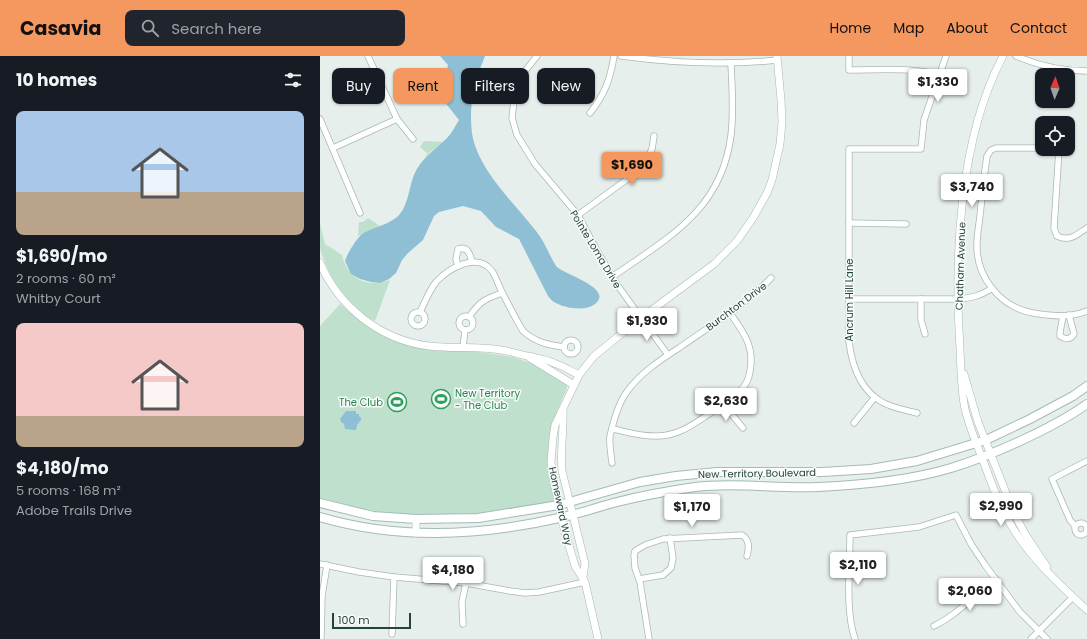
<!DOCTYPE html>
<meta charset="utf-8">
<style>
:root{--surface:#171b24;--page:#20242c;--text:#f1f3f6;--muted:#9ea1a6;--accent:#f4985f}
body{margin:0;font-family:Poppins,sans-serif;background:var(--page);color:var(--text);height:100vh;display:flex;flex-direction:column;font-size:15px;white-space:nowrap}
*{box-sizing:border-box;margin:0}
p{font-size:13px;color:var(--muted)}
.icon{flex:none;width:22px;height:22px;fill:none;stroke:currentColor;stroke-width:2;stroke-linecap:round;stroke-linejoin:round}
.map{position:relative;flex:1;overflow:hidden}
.drawer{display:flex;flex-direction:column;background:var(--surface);width:320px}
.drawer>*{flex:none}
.guide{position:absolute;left:12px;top:12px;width:380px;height:36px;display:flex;gap:8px}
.needle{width:26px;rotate:2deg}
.buttons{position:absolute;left:715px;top:12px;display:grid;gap:8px}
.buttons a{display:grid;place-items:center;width:40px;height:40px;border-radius:8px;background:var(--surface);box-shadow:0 1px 3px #0004;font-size:20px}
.scale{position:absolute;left:12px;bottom:10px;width:79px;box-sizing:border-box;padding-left:4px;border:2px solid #24423e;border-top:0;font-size:11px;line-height:14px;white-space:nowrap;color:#24423e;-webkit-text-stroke:3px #f7fbfa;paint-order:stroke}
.price{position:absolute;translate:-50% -34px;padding:0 9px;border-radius:4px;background:#fff;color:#222;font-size:13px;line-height:26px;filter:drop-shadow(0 1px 2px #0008)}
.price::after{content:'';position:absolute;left:50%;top:24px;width:12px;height:9px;margin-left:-6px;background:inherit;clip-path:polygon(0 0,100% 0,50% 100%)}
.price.active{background:var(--accent);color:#111}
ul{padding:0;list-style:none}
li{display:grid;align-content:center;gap:8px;height:212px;padding:0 16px}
li span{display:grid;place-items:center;height:124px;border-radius:8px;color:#555}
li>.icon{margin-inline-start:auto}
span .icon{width:72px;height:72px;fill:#fffc;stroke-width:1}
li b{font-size:17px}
h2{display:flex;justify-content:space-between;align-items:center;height:48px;padding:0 16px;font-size:17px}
.pill{padding:0 14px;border-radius:8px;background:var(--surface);box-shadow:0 1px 3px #0004;font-size:14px;line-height:36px}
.pill.active{background:var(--accent);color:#111}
header{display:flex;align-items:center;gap:24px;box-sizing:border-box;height:56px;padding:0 20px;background:var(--accent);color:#111}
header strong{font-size:19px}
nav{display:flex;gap:22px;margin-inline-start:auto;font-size:14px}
.search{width:280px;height:36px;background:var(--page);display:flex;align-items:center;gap:10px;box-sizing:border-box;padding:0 14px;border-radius:8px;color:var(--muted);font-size:15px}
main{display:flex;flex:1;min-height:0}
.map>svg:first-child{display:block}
.green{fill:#bfe0cc}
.water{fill:#8ebfd4}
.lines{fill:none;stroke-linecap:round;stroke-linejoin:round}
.minor-casing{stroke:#a8b8b4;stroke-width:7}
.tertiary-casing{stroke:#a8b8b4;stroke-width:8}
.secondary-casing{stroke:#a4bbb6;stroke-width:10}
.minor{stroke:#fff;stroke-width:5.5}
.tertiary{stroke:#fff;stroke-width:7}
.secondary{stroke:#fff;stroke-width:8}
.labels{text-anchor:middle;stroke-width:3;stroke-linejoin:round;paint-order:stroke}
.street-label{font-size:10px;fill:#24423e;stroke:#f7fbfa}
.leisure-label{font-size:10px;fill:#27864d;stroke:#f7fbfa;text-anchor:start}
</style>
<header>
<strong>Casavia</strong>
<div class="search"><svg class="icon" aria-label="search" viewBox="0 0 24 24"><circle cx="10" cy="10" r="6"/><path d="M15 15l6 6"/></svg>Search here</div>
<nav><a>Home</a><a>Map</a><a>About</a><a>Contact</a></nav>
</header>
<main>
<section class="drawer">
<h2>10 homes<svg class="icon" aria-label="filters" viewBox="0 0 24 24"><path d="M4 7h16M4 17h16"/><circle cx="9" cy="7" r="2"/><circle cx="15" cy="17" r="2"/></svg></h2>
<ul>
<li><span style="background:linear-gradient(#a9c7e8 65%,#b9a48a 0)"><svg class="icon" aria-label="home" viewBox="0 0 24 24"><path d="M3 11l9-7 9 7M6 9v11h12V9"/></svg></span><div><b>$1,690/mo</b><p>2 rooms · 60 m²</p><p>Whitby Court</p></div></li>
<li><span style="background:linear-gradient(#f6c9c9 75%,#b9a48a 0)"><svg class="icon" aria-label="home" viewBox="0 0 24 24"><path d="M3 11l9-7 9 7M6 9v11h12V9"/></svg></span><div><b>$4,180/mo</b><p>5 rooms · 168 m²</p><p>Adobe Trails Drive</p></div></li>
</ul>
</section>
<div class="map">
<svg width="767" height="583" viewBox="0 0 767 583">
<rect width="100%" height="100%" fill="#e6efec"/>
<g class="green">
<path d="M104,85L123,86L109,97L105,102L107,97L100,91Z"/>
<path d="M48,162L60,170L38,180L39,166H43Z"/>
<path d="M0,167L5,188L22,199C26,216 37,227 54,227C59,227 65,225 70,224L55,265C28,252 8,221 0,192C0,185 0,175 0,167Z"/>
<path d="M20,248C37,263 52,274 73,284L193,301L214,308L246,326L247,332L237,355L229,390L228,417L234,439L233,445L230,447C180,458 127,464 75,458C50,455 25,449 0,444V270Z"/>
</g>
<g class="water">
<path d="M120,0H165C162,8 158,17 155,25C152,35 152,46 151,56C151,64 151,74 153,83C162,118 195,148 216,175C225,186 229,199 236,210C242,218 295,232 275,248C265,256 244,252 234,246C232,245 230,242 228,240L199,183L176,171L161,155L143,150L119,156L114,160L103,184L88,197L82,204L76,217L69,223L60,227L51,226L40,223L31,218L25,205C27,198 35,185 41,179C50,172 66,170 77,161C88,152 89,131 94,119C101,102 115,94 127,82C132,77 135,70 139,64L120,40L128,9Z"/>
<path d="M26,355H36V358H39V360L41,362V364L37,369L36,374L25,373L24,368L21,366L20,363Z"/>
</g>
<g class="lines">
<g class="minor-casing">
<g id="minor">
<path d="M48,0L77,63L93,83"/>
<path d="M217,0L201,20L195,36L192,62L197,79L215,108L258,159L276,193L298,230L348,299"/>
<path d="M301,0C354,7 404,10 457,4"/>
<path d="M529,0V14C559,14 590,11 619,19"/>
<path d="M696,0C719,10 741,15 767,15"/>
<path d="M270,57C285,38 290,24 294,0"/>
<path d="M0,63L40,157"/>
<path d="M13,92L77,63"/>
<path d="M722,92H676L671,94L667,100C664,120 662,140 660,160C659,169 657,179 657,188C656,221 680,251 713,257C731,260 749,262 767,255"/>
<path d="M739,93L734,172L737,180C750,186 756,179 767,172"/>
<path d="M258,159L317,116L326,105L332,93L334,80"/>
<path d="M529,167L586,168"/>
<path d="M138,210L136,203L138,193C148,190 150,198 152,206"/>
<path d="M292,221C348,182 402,154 411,79C414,55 412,32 411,8"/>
<path d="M529,243H638C651,242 660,240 671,233"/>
<path d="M601,243V264L605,278"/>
<circle cx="98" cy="263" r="7"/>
<path d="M100,256C105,246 109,235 116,226C128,213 157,195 172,215C176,221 178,228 181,234C188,248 195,262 203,275C215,286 228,289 244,291"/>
<circle cx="146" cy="267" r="7"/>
<path d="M743,260L740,276V280C746,284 750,284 754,278L749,259"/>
<path d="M149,261C160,245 165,243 182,237"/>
<circle cx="251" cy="291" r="7"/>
<path d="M143,291L145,274"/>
<path d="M403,348L423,372"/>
<path d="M597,357C586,354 572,352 562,346C540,334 532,309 529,286V93H601L604,64L626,0"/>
<path d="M534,367L555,341"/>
<path d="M293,373C307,376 323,381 338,380C360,379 372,369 389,358C400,350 412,343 421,334C426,329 429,322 430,315C435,290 423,276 410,257"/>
<path d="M292,407C291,398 289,388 290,380C293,367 299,347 306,337C319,318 340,304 359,292C390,270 424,250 451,222"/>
<circle cx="761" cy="473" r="6"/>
<path d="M755,470L750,464L732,423L767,405"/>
<path d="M0,508L39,516L74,521L146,527L190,535L205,537L219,536L265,526"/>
<path d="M319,523L343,519L351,512L353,502L350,482"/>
<path d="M143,568L142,546L146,527"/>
<path d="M614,570C639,558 653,539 676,523"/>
<path d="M72,578L74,521"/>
<path d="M1,583L2,540L7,509"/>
<path d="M329,583L320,526L315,512L314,499L315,495L325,489L343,483L422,479C430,484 429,492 427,500"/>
<path d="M535,583C525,555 530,509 530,479L599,471L636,459L651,488L665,509L700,556L727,583"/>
<path d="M711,583L753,541"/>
</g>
</g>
<g class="tertiary-casing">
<g id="tertiary">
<path d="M683,0C639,83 634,200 640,293C641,313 641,334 645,353C649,370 656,386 662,402C671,425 678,448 691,469C710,502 739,528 767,554"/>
<path d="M0,207C19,251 60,284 109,290C133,293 157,290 181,294C191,295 199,299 208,300C217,302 226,303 234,307C243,310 251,315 259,319"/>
<path d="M210,302L254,329"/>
<path d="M644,318L658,366L694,457L705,478L727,511"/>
<path d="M243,354C244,374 240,394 242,415L265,508L263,521"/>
<path d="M96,477V463"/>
<path d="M278,583L265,526L255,510L243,469L234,426L231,406L233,382L235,369L259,319L274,300L321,262L394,208L417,185L433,162L447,137L452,124L460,88L462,66L461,44L457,0"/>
</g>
</g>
<g class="secondary-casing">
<g id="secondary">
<path d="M0,447L53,460L96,463L158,462L239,449L320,426L356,420L397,416H502L551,413L597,405L666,384L710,363L753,340L767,330"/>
<path d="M0,461C78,484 160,480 239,462C258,458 275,452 293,447C320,440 347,435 375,431C415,426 457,433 498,431C542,429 588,425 631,412C654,405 676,396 698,386C722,375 746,363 767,348"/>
</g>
</g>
<use href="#minor" class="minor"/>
<use href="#tertiary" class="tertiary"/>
<use href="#secondary" class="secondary"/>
</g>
<defs>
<g id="stadium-ring" transform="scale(1)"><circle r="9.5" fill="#f7fbfa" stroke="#2e9e5b" stroke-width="1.5"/><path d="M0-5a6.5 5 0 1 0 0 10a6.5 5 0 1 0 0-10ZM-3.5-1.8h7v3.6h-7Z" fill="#2e9e5b"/></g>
</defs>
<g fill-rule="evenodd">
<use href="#stadium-ring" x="121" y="343"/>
<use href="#stadium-ring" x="77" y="346"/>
</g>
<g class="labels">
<g class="street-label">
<text transform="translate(276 193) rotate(59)" y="4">Pointe Loma Drive</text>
<text transform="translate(640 210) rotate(-88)" y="4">Chatham Avenue</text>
<text transform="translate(529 244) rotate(-90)" y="4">Ancrum Hill Lane</text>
<text transform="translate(416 250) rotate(-37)" y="4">Burchton Drive</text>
<text transform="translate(437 417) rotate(-1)" y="4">New Territory Boulevard</text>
<text transform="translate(241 450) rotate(78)" y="4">Homeward Way</text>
</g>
<g class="leisure-label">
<text x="135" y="341">New Territory<tspan x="135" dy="12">- The Club</tspan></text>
<text x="63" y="350" text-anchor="end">The Club</text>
</g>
</g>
</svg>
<div class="buttons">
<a><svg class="needle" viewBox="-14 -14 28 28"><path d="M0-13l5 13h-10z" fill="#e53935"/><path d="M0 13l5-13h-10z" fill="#9ea1a6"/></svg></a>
<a><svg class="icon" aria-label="locate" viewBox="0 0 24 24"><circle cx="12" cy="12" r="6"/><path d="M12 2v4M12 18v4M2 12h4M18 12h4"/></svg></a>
</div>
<div class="scale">100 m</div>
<b class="price" style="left:618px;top:47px">$1,330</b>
<b class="price active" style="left:312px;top:130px">$1,690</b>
<b class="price" style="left:652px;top:152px">$3,740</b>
<b class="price" style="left:327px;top:286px">$1,930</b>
<b class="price" style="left:406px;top:366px">$2,630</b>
<b class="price" style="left:681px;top:471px">$2,990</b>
<b class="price" style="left:372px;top:472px">$1,170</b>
<b class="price" style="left:538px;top:530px">$2,110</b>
<b class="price" style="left:133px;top:535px">$4,180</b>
<b class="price" style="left:650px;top:556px">$2,060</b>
<div class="guide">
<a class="pill">Buy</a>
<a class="pill active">Rent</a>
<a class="pill">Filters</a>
<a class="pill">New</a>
</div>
</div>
</main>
